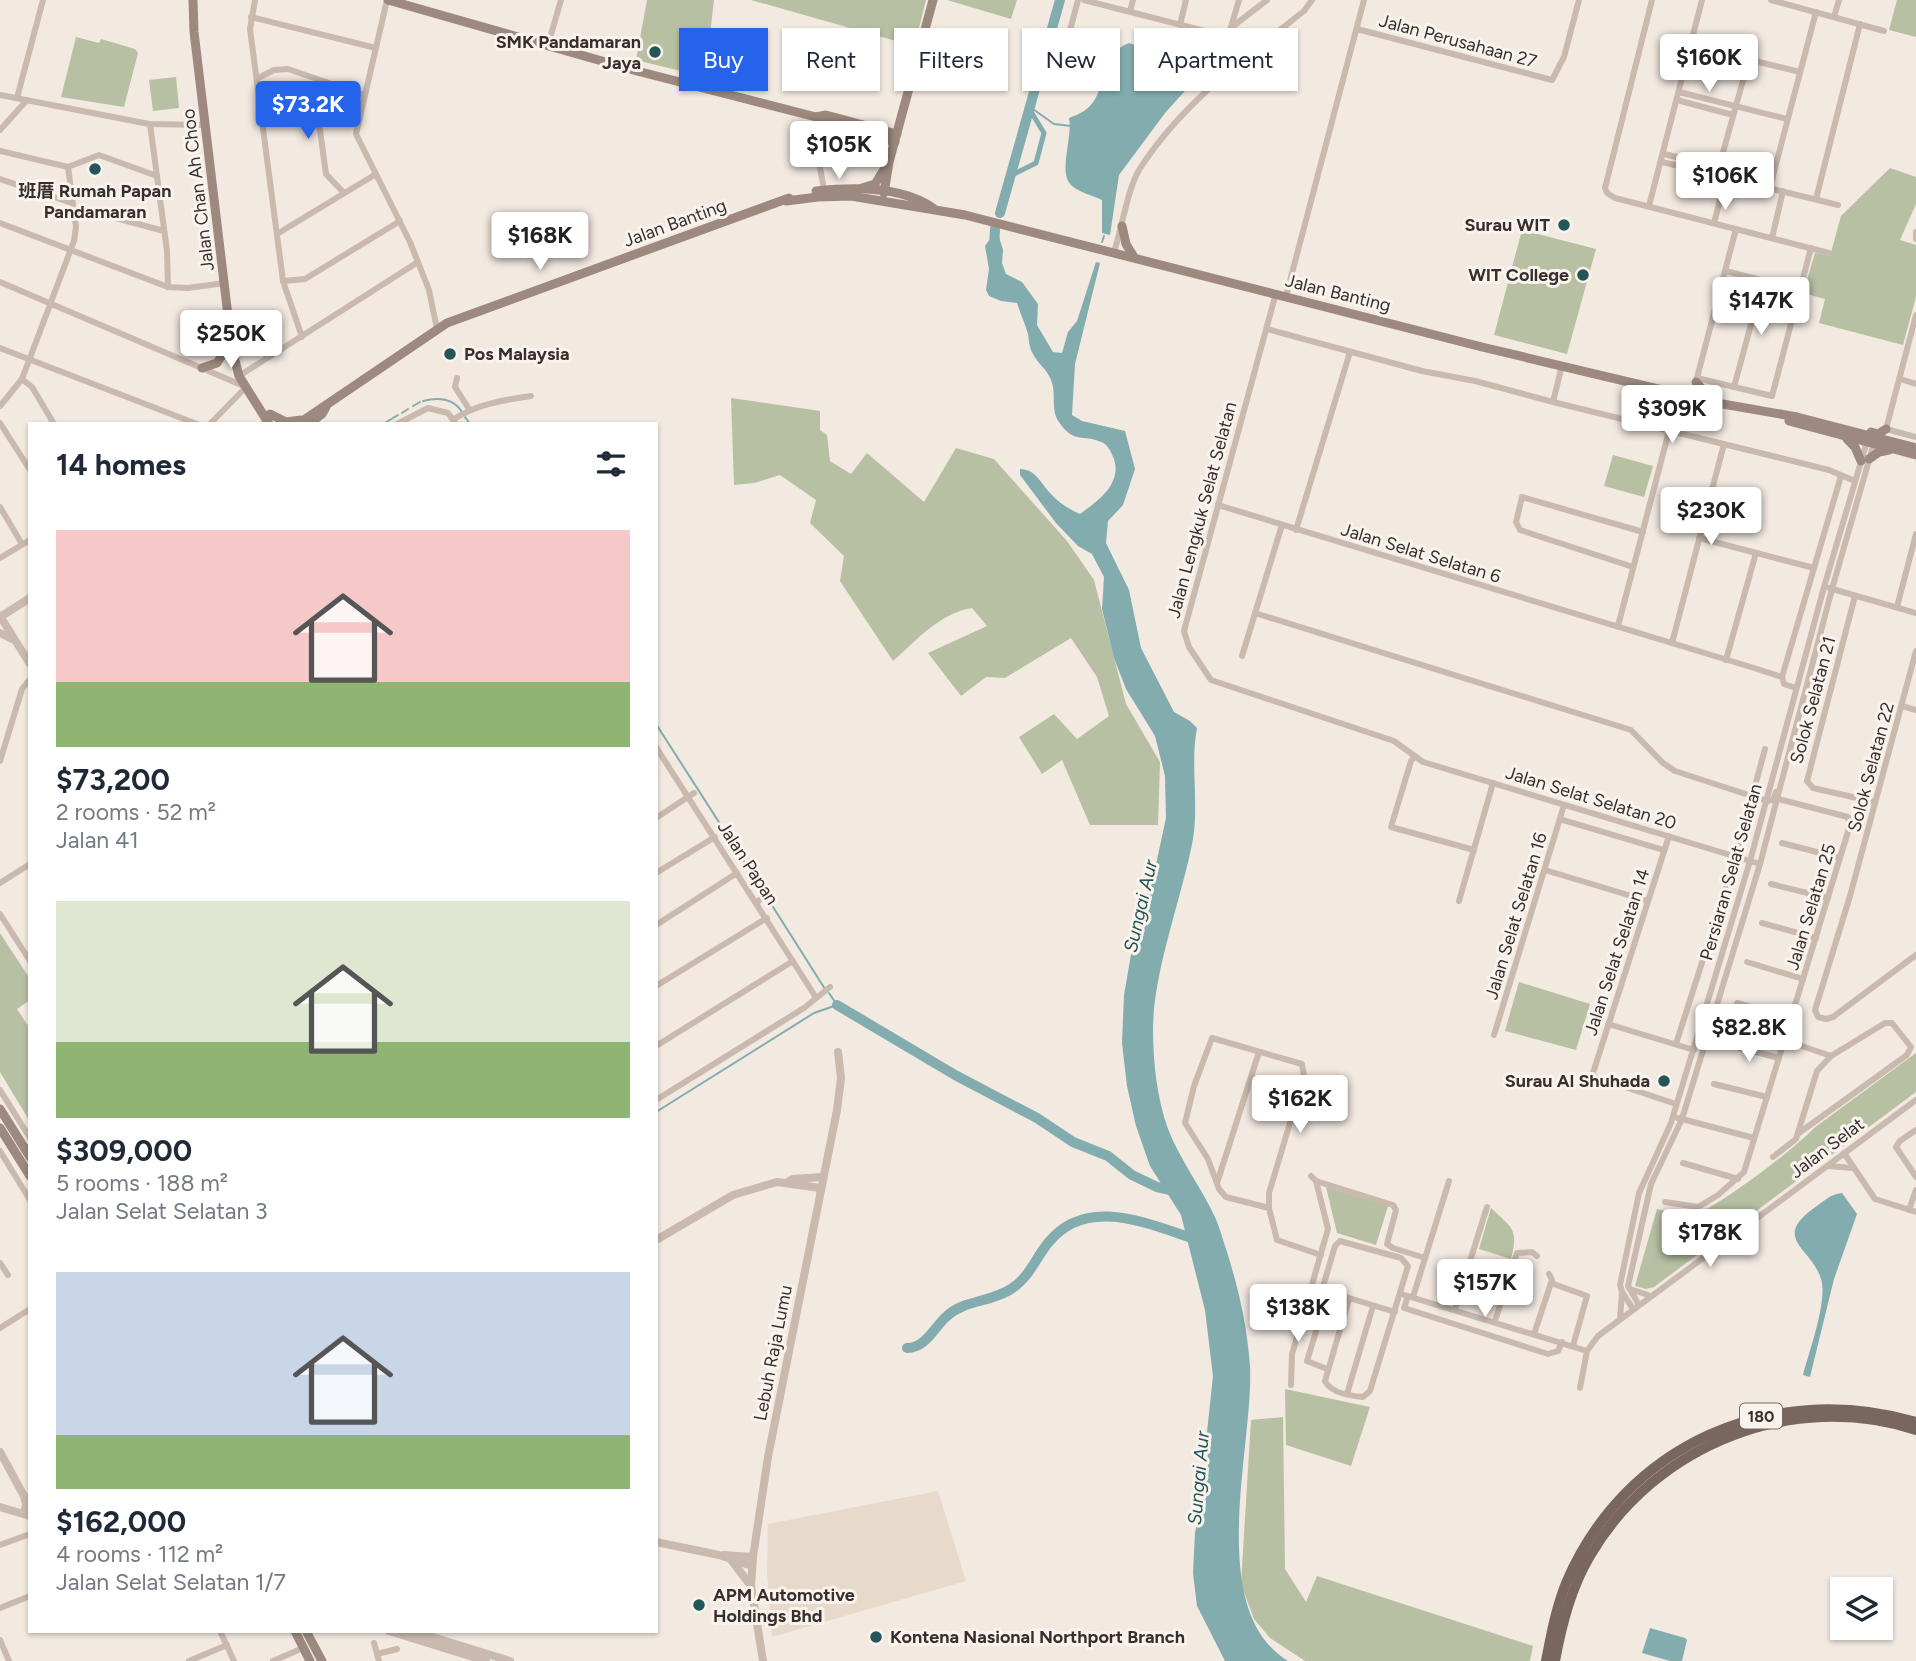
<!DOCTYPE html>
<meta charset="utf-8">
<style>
:root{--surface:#fff;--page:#f2f2f3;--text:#1f2937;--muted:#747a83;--accent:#2563eb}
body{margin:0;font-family:Figtree,"Noto Sans SC",sans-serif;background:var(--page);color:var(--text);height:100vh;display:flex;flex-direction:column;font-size:26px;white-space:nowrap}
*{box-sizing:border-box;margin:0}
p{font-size:23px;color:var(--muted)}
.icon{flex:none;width:38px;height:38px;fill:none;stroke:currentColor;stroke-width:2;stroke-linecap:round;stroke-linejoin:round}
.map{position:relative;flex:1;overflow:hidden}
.side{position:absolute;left:28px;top:422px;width:630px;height:1211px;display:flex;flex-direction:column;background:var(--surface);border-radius:0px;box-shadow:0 2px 5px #0004}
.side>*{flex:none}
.hud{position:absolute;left:679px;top:28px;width:665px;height:63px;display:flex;gap:14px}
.controls{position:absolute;left:1830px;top:1577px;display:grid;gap:14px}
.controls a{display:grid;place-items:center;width:63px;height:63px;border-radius:0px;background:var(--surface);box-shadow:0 2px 5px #0004;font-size:35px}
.price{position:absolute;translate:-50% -60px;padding:0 16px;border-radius:7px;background:#fff;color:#222;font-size:23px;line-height:46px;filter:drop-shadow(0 2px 4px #0008)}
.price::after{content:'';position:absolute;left:50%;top:42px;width:21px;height:16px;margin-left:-10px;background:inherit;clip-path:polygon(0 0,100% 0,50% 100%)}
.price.current{background:var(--accent);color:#fff}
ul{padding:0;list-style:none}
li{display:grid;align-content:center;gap:14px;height:371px;padding:0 28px}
li span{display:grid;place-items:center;height:217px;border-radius:0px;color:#555}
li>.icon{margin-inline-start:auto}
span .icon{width:126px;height:126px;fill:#fffc;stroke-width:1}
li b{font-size:30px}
h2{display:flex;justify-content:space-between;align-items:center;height:84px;padding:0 28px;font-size:30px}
.tag{padding:0 24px;border-radius:0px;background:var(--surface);box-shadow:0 2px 5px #0004;font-size:24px;line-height:63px}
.tag.current{background:var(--accent);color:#fff}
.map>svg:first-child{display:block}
.green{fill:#b7c0a2}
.plaza{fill:#e8daca}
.water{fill:#82acad}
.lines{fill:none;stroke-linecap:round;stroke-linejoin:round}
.stream{stroke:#82acad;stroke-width:2}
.canal{stroke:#82acad;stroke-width:5}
.river{stroke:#82acad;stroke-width:10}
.minor{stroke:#c9b9ae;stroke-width:6}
.tertiary{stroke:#c9b9ae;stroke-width:8}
.secondary{stroke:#9d897f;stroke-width:9}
.primary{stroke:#79665e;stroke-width:10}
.poi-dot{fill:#245557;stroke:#f9f3ee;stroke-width:2.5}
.labels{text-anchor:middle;stroke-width:6;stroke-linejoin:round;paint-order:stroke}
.shield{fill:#f9f3ee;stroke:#726a66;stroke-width:2}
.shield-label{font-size:16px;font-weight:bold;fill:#382f2c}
.street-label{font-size:18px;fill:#382f2c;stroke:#f9f3ee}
.poi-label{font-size:18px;font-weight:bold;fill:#382f2c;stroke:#f9f3ee;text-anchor:end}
.water-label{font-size:19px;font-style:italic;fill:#245557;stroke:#f9f3ee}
</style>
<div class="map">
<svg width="1916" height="1661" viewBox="0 0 1916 1661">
<rect width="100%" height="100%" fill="#f2e9e1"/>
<g class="green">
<path d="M647,0H714L705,77L636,60Z"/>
<path d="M751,0H926L919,28L910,45Z"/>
<path d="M947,0H1017L1011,19Z"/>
<path d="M1897,0H1916V37L1889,30Z"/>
<path d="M76,37L99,43L101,39L135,49L138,53L124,107L61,97Z"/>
<path d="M176,77L179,108L153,111L149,80Z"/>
<path d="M1890,168L1916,177V204L1900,240L1916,245V297L1903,345L1819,323L1825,299L1803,293L1815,253L1830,256L1841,216Z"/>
<path d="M1522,230L1596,249L1567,354L1494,335Z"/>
<path d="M731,398L820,411V430L827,435L830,461L851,474L867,453L924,502L956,448L994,459L1067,541L1094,580L1126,704L1160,762L1158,825H1090L1062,760L1042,774L1019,737L1054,714L1077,739L1109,716L1097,677L1071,638L1005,678L986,677L961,696L928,653L987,626L972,608C940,613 917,640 893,661L840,581L844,556L810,523L816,500L780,475L754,483L734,485Z"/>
<path d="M1613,455L1653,466L1644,497L1604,486Z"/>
<path d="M0,933L30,979V1000L17,1009L30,1029L29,1120L0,1072Z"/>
<path d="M1519,982L1590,1004L1576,1050L1505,1031Z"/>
<path d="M1916,1053V1092L1654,1287L1646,1289L1635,1286L1657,1209C1668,1211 1683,1217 1695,1214C1716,1209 1797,1147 1814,1128Z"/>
<path d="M1326,1187L1388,1206L1376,1245L1337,1233Z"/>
<path d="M1491,1208C1512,1228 1519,1229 1511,1259L1479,1249Z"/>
<path d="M1285,1389L1370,1407L1351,1466L1286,1445Z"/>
<path d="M1283,1417L1285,1569L1306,1602L1317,1576L1533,1646L1530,1661H1305L1270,1638L1254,1619L1241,1584L1251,1420Z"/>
</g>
<path class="plaza" d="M938,1491L966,1581L772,1637L767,1572L768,1524Z"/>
<g class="water">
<path d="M1129,43L1163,54L1191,73L1197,75L1210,71L1193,82L1165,113L1119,175L1110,235L1102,233V200C1094,196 1078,192 1071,185C1058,172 1073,137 1069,118C1073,116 1080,114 1084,111C1109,95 1097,54 1129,43Z"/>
<path d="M993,235L999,237L1003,250L1002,263L1006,274L1022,282L1038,304L1037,325L1053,352L1062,353L1068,332L1077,321L1096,262L1100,263L1075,364L1072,415L1082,421L1125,431L1135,469L1123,505L1108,521L1106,543L1129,590L1141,648L1174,712L1190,721L1197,728C1190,764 1199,802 1193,839C1182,898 1153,971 1153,1030C1153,1062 1157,1098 1168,1129C1180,1160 1201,1187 1215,1217C1220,1228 1223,1241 1227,1252C1239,1291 1247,1325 1250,1366C1254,1446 1204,1610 1288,1661H1225L1197,1606L1193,1573L1195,1533L1208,1469L1207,1432L1213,1376L1205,1310L1181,1215L1150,1166L1136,1126L1127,1086L1122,1043L1124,995L1133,943L1155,869L1166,818L1165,776L1155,736L1126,689L1114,658L1102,609L1104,577L1092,554L1078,546L1056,523L1020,475V469C1036,469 1041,484 1051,494C1059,503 1069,509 1080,514C1098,501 1122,484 1114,459C1111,452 1108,444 1101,442C1084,434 1073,444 1059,422C1050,409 1057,394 1051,380C1047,369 1038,364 1033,354C1029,347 1029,341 1028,334C1025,323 1020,313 1017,303L1001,301L989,296L986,290L989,269L985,246Z"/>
<path d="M1842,1193L1857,1214L1834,1279L1810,1377L1803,1375C1809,1352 1828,1300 1821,1279C1812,1248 1771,1239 1814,1208C1823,1202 1830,1194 1842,1193Z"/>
<path d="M1650,1628L1685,1638L1687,1640L1682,1661H1670L1642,1653Z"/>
</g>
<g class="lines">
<g class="stream">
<path d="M1030,107L1054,124L1071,126"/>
<path d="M1102,242L1104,236"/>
<path d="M423,401C439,397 453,398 462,412"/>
<path d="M413,406L420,402"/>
<path d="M402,413L408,409"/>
<path d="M465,417L470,424"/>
<path d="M383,424L398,415"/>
<path d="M656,724L765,894"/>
<path d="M768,899L825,989"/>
<path d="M656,1112L814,1013L837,1005L829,993"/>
</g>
<path class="canal" d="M1010,176L1036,163L1044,133L1030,110"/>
<g class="river">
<path d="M1000,213L1060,0"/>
<path d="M994,246L995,229"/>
<path d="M837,1005L955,1075L1037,1118L1073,1142L1108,1156L1132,1175L1157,1187L1175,1191"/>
<path d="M907,1348C926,1348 934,1327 947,1316C964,1300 992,1302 1011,1289C1029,1278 1035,1259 1048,1243C1087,1194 1150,1225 1198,1240"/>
</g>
<g class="minor">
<path d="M255,0L250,29L283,281L302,337"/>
<path d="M387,0L356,134L410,242L429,290L437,329"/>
<path d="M1084,0L1228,37L1239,0"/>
<path d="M1652,0L1605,188L1607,193L1615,198L1829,253"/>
<path d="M1771,0L1884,31"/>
<path d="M1130,11L1133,0"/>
<path d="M251,17L376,48"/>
<path d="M1834,17L1839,0"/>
<path d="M1180,25L1186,0"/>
<path d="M1232,27L1267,0"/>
<path d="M1357,29L1552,80L1564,57L1579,0"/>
<path d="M548,45L561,0"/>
<path d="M1690,45L1800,72"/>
<path d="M258,78L274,70L288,69L364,95"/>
<path d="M1057,80L1078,0"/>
<path d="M326,82L318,99L317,109L326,174L343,192"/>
<path d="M1679,92L1787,119"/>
<path d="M0,95L149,124L206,125"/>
<path d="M17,98L43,0"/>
<path d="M1677,100L1733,115"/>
<path d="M823,121L819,162L824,190"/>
<path d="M150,124L167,251L168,287"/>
<path d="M0,130L27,100"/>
<path d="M0,151L68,167L99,155L157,176"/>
<path d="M1664,154L1719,167"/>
<path d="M1662,162L1838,205"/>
<path d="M1717,174L1749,59"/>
<path d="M0,179L72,203"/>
<path d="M1770,187L1816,12"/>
<path d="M1816,199L1860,24"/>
<path d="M1649,206L1702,0"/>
<path d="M74,215L112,217L164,231"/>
<path d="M0,223L168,287L188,288L225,283"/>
<path d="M1714,223L1726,177"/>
<path d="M1916,232V239"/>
<path d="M277,234L376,174"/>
<path d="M1772,238L1783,191"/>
<path d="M1114,252C1122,228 1127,191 1139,170C1180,105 1244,58 1304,11L1312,0"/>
<path d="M1726,271L1799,290"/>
<path d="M283,281L305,279L400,221"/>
<path d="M0,282L246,387L210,424"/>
<path d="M1276,293L1184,631L1189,647L1211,680L1394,741L1423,762L1760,864"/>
<path d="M1286,296L1364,0"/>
<path d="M1916,315L1886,429L1916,437"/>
<path d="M1267,329L1422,371L1475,381L1553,402"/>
<path d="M0,348L197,424"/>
<path d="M1562,365L1553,402L1829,470L1855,481"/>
<path d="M239,376L418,262"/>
<path d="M457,378L455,387L469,409"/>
<path d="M1697,378L1772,396L1811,248"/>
<path d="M22,379L32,387L54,424"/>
<path d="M1900,379L1916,384"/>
<path d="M1734,387L1763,280"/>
<path d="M1692,397L1736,229"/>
<path d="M0,406L22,379L74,241L76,227L68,167"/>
<path d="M454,419C478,404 503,400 531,396"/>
<path d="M0,423L30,470"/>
<path d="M397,424L428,408L448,413L456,424"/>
<path d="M1218,505L1754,668L1782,677L1784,684L1796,688"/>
<path d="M0,507L22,544"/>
<path d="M1296,530L1350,352"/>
<path d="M1699,538L1814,568"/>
<path d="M0,558L30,540"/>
<path d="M1633,567L1520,530L1516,522L1522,497L1643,532"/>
<path d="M1829,588L1916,613"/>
<path d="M1855,596L1807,781L1813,788L1875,802"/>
<path d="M1897,607L1916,534"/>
<path d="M1255,613L1631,730L1663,763L1675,771L1767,801L1773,800L1776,792"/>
<path d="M1618,626L1669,431"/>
<path d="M1672,643L1724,444"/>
<path d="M1916,651L1850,896L1815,1010L1818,1017L1826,1019L1833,1017L1916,955"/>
<path d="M1242,656L1282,525"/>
<path d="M1726,660L1756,553"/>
<path d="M1782,677L1841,476"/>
<path d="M1902,706L1916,710"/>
<path d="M656,747L815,996"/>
<path d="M1415,757L1411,761L1391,827L1474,850"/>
<path d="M0,761L22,689L30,679"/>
<path d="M656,818L694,793"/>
<path d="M1560,819L1664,850"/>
<path d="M1669,836L1592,1076L1676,1104"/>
<path d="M1782,843L1840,858"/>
<path d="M1545,870L1648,901"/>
<path d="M656,873L715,837"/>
<path d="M0,883L30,864"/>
<path d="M1771,884L1828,898"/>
<path d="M1459,901L1493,783"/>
<path d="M757,902L768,894"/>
<path d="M0,914L30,961"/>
<path d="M1762,923L1816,938"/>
<path d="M656,925L737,873"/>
<path d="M1747,962L1803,979"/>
<path d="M656,986L767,918"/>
<path d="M1737,1003L1791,1019"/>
<path d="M1608,1024L1694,1050"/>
<path d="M1494,1035L1564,805"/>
<path d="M1784,1040L1831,1056L1885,1023H1892L1911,1047L1907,1055L1799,1133"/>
<path d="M1676,1044L1736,856L1765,749"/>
<path d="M1725,1044L1779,1058"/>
<path d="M656,1046L793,961"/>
<path d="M1714,1084L1767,1097"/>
<path d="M0,1090L30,1138"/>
<path d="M656,1100L804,1008L830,987"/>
<path d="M1678,1118L1754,1138"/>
<path d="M1916,1130L1900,1141L1896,1147L1916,1177"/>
<path d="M0,1151L30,1200"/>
<path d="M1844,1153L1875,1199L1916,1212"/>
<path d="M1773,1157L1796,1139L1817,1071L1831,1056"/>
<path d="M1683,1163L1738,1179"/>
<path d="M1828,1166L1853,1168"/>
<path d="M1316,1181L1393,1205L1396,1210L1387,1244L1393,1248L1425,1258"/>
<path d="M1217,1183L1259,1052"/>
<path d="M1665,1202L1698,1207L1718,1195L1744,1172L1850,825L1848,817L1778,799"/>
<path d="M1269,1208L1226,1197L1219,1189L1208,1159L1185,1123L1194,1086L1212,1038L1302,1064L1304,1076L1269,1193V1208L1277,1240L1321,1255"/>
<path d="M1909,1210L1916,1190"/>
<path d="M0,1263L8,1275"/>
<path d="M1551,1283L1587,1296L1573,1346"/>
<path d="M1630,1289L1651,1296"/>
<path d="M1322,1290L1335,1246L1340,1241L1401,1258L1408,1266L1370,1391L1363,1397C1350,1396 1331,1393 1325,1381L1349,1299"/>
<path d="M1326,1291L1395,1312"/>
<path d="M1401,1294L1587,1351"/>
<path d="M1408,1296L1404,1308L1548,1354L1558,1351L1562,1342"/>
<path d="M1413,1297L1449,1181"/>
<path d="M1639,1305L1628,1286L1651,1184L1682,1119L1760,864L1832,589L1874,443"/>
<path d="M1455,1309L1487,1207"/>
<path d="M1633,1309L1622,1292L1620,1285L1639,1193L1671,1123L1750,861L1824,587L1868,438"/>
<path d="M1620,1319L1622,1292"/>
<path d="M1495,1321L1517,1253L1532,1252L1537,1256"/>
<path d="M0,1328L30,1309"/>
<path d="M1534,1334L1552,1280L1549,1274"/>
<path d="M1327,1369L1307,1361L1328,1292"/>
<path d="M1291,1385L1292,1354L1328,1229L1316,1181L1311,1176"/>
<path d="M1580,1388L1587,1351L1598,1336L1916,1100"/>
<path d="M1347,1394L1373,1306"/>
<path d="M29,1496L30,1495"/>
<path d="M0,1545L30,1534"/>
<path d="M0,1608L30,1596"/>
<path d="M220,1631L234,1661"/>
<path d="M0,1640L9,1661"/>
<path d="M374,1643L379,1661"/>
<path d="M377,1654L397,1649"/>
<path d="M189,1661L227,1645"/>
<path d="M273,1661L303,1648"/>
</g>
<g class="tertiary">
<path d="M0,616L30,664"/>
<path d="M0,617L30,598"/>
<path d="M0,633L14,640"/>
<path d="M788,1182L793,1179L822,1177"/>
<path d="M656,1240L733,1195L777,1182L820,1188"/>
<path d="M0,1452L24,1496L26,1504L24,1514"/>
<path d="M0,1507L30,1516"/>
<path d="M656,1542L719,1555L752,1566"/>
<path d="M724,1555L753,1557"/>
<path d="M732,1561L751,1586"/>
<path d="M389,1631L486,1661"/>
<path d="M413,1631L510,1661"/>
<path d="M763,1661L751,1586L753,1557L768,1457L837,1110L841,1078L838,1052"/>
</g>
<g class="secondary">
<path d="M193,0L194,32L232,349L239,376L269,424"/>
<path d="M388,0L637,71L816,117L823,121L895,142"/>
<path d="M816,117L826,115L897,134"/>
<path d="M862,188L875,184L888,163"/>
<path d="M816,191C852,187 902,186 933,208"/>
<path d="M884,193L889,162L933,0"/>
<path d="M786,201L818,197L851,196L965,215L1482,347L1717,403L1797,417L1916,448"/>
<path d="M1122,226L1126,244L1134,257"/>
<path d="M202,368L217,363L230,342"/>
<path d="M1696,382L1713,401"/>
<path d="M270,414L286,422L301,420"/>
<path d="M1789,421L1916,455"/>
<path d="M298,424L447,323L789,198"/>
<path d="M309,424L322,414L326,407"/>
<path d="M1871,432L1878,434L1886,429"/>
<path d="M1847,439L1855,447L1861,461"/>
<path d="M1869,459L1879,452L1889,450"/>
<path d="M0,1109L30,1157"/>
<path d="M0,1128L30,1176"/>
<path d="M295,1631L310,1661"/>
<path d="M306,1631L322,1661"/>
</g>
<g class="primary">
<path d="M1546,1661C1551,1635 1556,1608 1566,1583C1625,1444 1773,1380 1916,1422"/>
<path d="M1555,1661C1562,1624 1571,1588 1590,1556C1655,1444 1793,1390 1916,1430"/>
</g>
</g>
<g class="poi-dot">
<circle cx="655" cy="52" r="7"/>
<circle cx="95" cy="169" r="7"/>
<circle cx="1564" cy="225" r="7"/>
<circle cx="1583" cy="275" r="7"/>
<circle cx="450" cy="354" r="7"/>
<circle cx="1664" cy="1081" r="7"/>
<circle cx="699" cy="1605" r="7"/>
<circle cx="876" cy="1637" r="7"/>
</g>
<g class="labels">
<rect class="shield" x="1740" y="1403.5" width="42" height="25" rx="5"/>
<g class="shield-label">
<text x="1761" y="1422">180</text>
</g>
<g class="street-label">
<text transform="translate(1458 41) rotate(15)" y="6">Jalan Perusahaan 27</text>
<text transform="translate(198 190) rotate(-97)" y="6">Jalan Chan Ah Choo</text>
<text transform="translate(675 223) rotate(-20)" y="6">Jalan Banting</text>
<text transform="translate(1338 293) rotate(14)" y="6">Jalan Banting</text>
<text transform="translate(1202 510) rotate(-75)" y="6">Jalan Lengkuk Selat Selatan</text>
<text transform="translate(1421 553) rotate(17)" y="6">Jalan Selat Selatan 6</text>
<text transform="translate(1813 700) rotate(-75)" y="6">Solok Selatan 21</text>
<text transform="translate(1871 767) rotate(-75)" y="6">Solok Selatan 22</text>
<text transform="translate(1591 798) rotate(17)" y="6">Jalan Selat Selatan 20</text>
<text transform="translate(748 863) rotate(57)" y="6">Jalan Papan</text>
<text transform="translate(1731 872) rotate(-74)" y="6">Persiaran Selat Selatan</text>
<text transform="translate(1811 907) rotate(-73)" y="6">Jalan Selatan 25</text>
<text transform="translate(1516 916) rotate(-73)" y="6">Jalan Selat Selatan 16</text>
<text transform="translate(1617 952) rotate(-72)" y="6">Jalan Selat Selatan 14</text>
<text transform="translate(1827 1148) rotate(-37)" y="6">Jalan Selat</text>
<text transform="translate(773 1353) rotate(-79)" y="6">Lebuh Raja Lumu</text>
</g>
<g class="poi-label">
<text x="641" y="48">SMK Pandamaran<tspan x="641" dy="21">Jaya</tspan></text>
<text x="95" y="197" text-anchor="middle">班厝 Rumah Papan<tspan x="95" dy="21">Pandamaran</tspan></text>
<text x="1550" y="231">Surau WIT</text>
<text x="1569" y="281">WIT College</text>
<text x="464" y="360" text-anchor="start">Pos Malaysia</text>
<text x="1650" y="1087">Surau Al Shuhada</text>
<text x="713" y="1601" text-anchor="start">APM Automotive<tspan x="713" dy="21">Holdings Bhd</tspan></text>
<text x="890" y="1643" text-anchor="start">Kontena Nasional Northport Branch</text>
</g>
<g class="water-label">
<text transform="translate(1140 906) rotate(-77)" y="7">Sungai Aur</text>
<text transform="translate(1198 1478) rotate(-85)" y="7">Sungai Aur</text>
</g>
</g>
</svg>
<div class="controls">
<a><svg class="icon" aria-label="layers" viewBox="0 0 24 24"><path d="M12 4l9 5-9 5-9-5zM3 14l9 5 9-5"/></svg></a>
</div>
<b class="price" style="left:1709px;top:94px">$160K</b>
<b class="price current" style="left:308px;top:141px">$73.2K</b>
<b class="price" style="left:839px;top:181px">$105K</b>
<b class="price" style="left:1725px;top:212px">$106K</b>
<b class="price" style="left:540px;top:272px">$168K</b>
<b class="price" style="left:1761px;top:337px">$147K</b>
<b class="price" style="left:231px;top:370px">$250K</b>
<b class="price" style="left:1672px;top:445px">$309K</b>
<b class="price" style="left:1711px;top:547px">$230K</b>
<b class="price" style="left:1749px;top:1064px">$82.8K</b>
<b class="price" style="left:1300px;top:1135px">$162K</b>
<b class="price" style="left:1710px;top:1269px">$178K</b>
<b class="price" style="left:1485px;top:1319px">$157K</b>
<b class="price" style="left:1298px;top:1344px">$138K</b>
<div class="hud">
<a class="tag current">Buy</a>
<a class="tag">Rent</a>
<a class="tag">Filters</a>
<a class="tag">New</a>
<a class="tag">Apartment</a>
</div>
<section class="side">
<h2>14 homes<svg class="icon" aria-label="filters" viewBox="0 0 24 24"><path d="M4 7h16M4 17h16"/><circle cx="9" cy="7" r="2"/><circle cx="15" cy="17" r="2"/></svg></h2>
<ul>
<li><span style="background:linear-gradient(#f6c9c9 70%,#8fb573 0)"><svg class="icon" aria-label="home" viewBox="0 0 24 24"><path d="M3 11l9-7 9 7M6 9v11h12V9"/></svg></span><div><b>$73,200</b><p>2 rooms · 52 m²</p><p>Jalan 41</p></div></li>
<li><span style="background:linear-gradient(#dfe7d0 65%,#8fb573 0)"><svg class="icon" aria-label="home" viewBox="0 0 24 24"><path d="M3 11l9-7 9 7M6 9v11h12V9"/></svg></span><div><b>$309,000</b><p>5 rooms · 188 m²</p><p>Jalan Selat Selatan 3</p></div></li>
<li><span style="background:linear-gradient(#c9d6e8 75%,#8fb573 0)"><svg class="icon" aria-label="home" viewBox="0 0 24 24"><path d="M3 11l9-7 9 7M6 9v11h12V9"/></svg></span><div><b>$162,000</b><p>4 rooms · 112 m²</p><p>Jalan Selat Selatan 1/7</p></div></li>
</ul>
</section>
</div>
